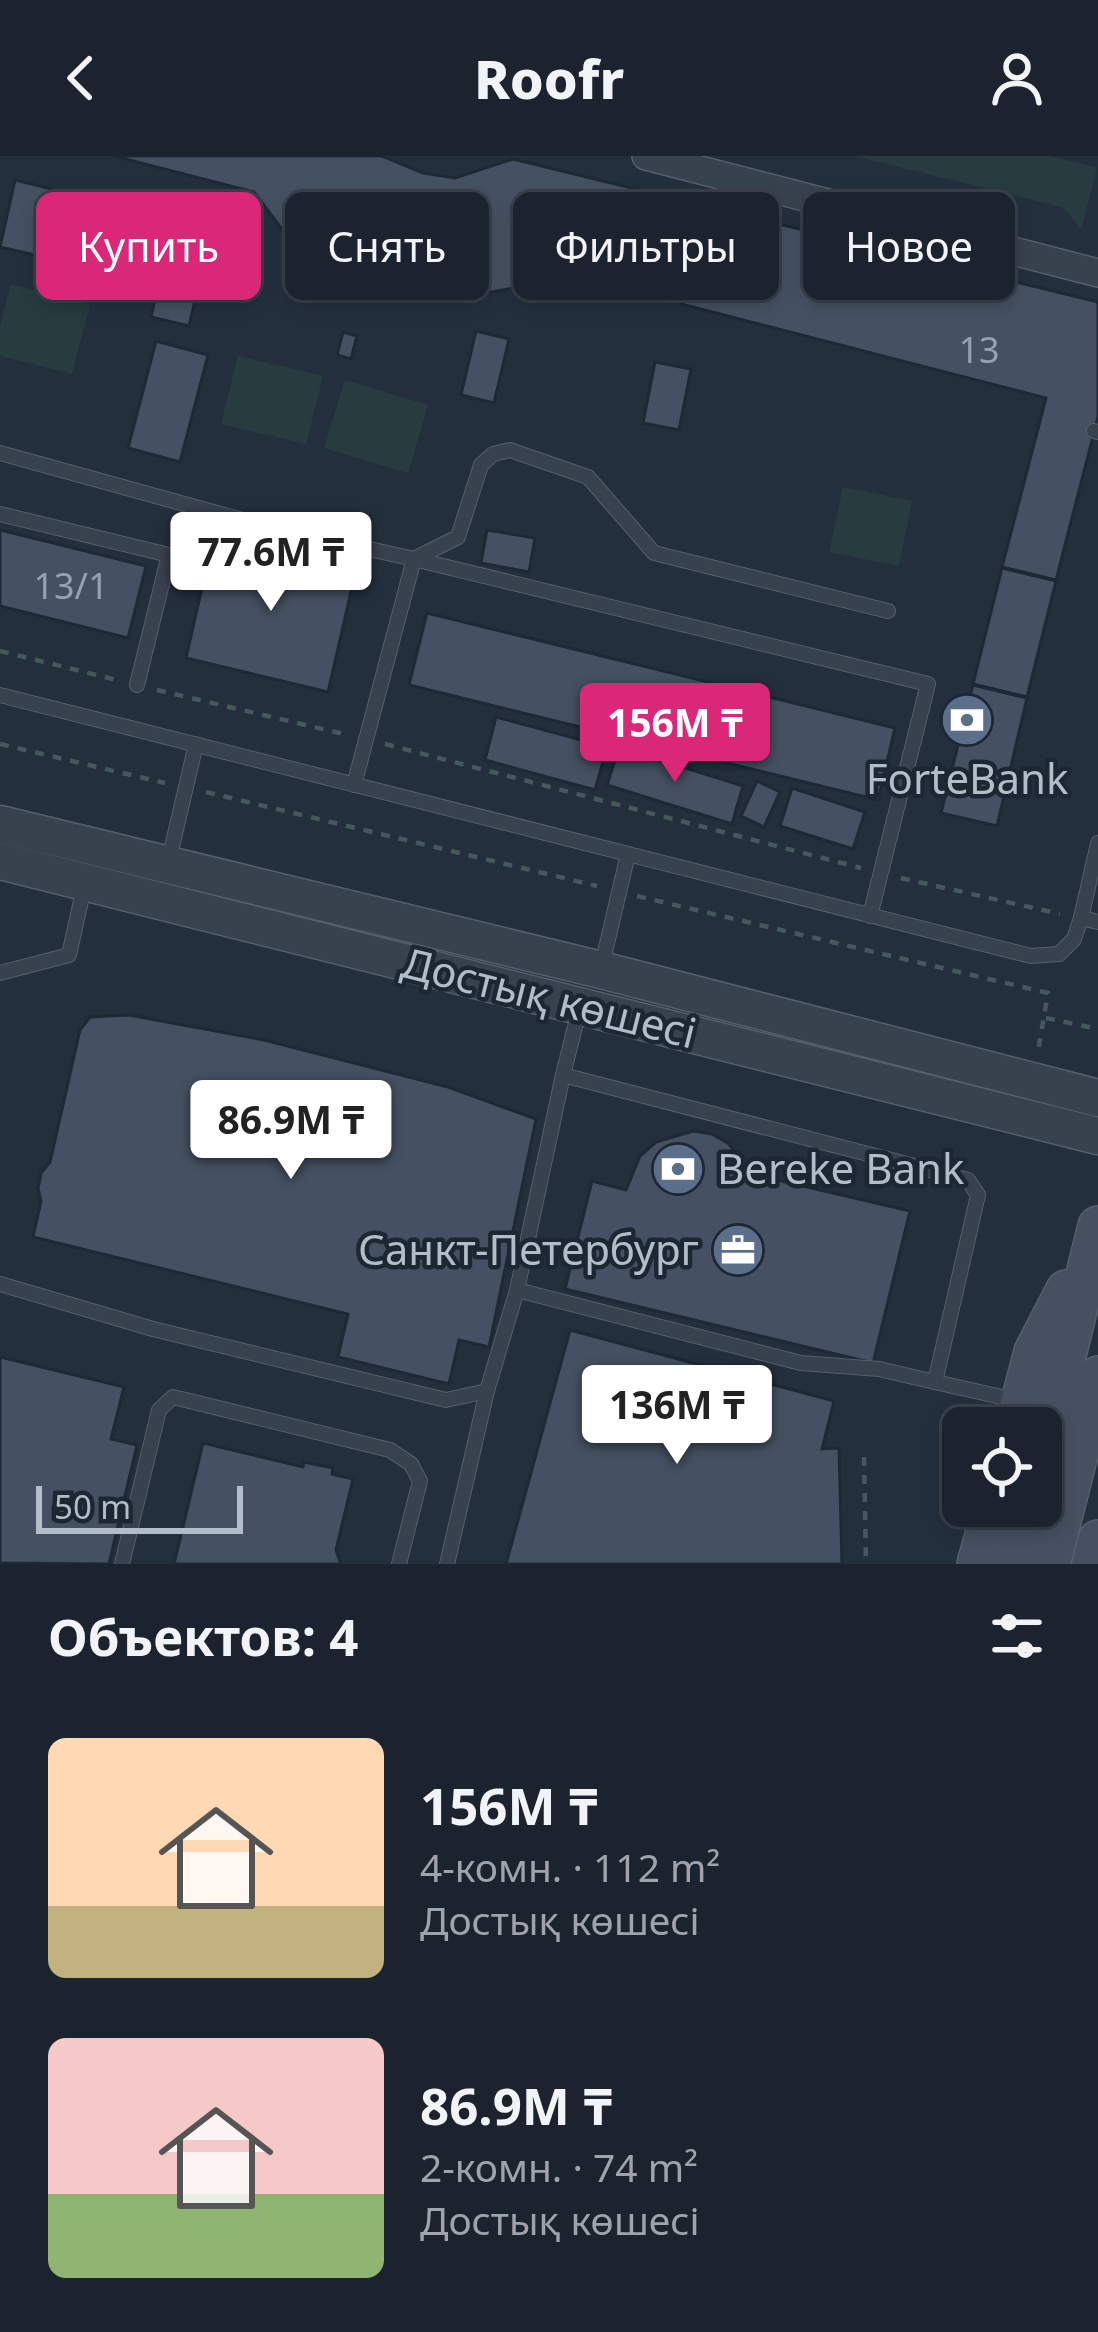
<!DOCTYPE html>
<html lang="ru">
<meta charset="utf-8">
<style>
:root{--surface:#1b232e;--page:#282f3a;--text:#f1f3f6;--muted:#a0a4aa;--line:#39404a;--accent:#db2777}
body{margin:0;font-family:"Noto Sans",sans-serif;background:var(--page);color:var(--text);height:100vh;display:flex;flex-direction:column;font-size:45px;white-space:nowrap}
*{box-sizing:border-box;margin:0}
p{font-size:39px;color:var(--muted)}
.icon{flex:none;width:66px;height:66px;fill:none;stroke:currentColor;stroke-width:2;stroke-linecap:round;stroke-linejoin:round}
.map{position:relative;height:1408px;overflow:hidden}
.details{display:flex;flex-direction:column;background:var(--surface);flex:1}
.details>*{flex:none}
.banner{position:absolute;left:36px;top:36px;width:1026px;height:108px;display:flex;gap:24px}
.fabs{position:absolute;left:942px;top:1251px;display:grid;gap:24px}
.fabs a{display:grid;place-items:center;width:120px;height:120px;border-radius:18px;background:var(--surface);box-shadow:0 6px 18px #0003,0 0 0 3px var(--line);font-size:60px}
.scale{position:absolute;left:36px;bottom:30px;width:207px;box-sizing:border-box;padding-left:12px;border:6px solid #b4bcc9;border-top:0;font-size:33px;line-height:42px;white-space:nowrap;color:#b4bcc9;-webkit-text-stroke:9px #1d2633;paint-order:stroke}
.price{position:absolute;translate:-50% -102px;padding:0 27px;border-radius:12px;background:#fff;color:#222;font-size:39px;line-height:78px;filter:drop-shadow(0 3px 6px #0008)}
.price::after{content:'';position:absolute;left:50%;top:72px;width:36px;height:27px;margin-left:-18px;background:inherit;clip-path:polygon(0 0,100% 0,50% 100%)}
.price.selected{background:var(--accent);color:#fff}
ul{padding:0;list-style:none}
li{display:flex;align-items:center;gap:36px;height:300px;padding:0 48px}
li span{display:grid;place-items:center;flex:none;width:336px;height:240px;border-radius:18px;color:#555}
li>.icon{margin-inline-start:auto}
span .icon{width:144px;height:144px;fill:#fffc;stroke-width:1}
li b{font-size:51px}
h2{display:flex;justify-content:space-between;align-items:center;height:144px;padding:0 48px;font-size:51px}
.pill{padding:0 42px;border-radius:18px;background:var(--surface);box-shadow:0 6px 18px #0003,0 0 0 3px var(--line);font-size:42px;line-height:108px}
.pill.selected{background:var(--accent);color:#fff}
header{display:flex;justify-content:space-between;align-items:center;height:156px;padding:0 48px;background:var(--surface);font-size:54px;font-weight:800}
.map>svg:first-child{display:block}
.green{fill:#263c3f}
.building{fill:#455162;stroke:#1f2835;stroke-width:3}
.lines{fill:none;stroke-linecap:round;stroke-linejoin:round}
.service-casing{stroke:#565f6c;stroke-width:16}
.minor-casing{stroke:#565f6c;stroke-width:30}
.tertiary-casing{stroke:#565f6c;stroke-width:39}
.secondary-casing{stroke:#565f6c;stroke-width:42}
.path{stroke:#44595c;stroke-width:4.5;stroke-dasharray:9 9;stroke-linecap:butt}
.service{stroke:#38414e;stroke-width:14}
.minor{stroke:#38414e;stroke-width:27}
.tertiary{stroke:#38414e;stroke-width:36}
.secondary{stroke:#465061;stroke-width:39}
.labels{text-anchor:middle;stroke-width:9;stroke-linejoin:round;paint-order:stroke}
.number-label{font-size:36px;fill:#98a1af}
.poi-label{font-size:42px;fill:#b4bcc9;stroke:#1d2633}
.street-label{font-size:42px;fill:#b4bcc9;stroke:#1d2633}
</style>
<header><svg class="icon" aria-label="back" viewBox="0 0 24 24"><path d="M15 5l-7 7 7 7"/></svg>Roofr<svg class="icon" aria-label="person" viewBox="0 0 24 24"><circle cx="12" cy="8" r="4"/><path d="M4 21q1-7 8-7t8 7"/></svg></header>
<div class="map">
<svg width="1098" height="1408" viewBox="0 0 1098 1408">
<rect width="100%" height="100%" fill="#242f3e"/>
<g class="green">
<path d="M855,0H1050L1097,12L1081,74L1064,52Z"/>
<path d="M11,128L90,149L72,218L0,200V170Z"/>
<path d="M238,200L323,220L306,288L221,268Z"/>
<path d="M345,224L428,249L408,317L324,292Z"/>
<path d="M843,331L912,345L899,410L829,396Z"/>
</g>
<g class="building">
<path d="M114,0H382L423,17L455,22L513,3L1098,146V261L1056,424L1002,411L1046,242L577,121L446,144L362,125L287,80L254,36Z"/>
<path d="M15,24L52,33L35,99L0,91Z"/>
<path d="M164,105L202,114L189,170L151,161Z"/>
<path d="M476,175L509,183L494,247L461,239Z"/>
<path d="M343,176L357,180L351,203L337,199Z"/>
<path d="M156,185L208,199L180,306L128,292Z"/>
<path d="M655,206L691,213L679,274L643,267Z"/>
<path d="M0,374L146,410L128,482L0,450Z"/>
<path d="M487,374L535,382L529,416L481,407Z"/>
<path d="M214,379L356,414L328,536L186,502Z"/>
<path d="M1002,412L1056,425L1027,541L973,528Z"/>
<path d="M427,457L895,572L878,644L409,529Z"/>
<path d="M973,529L1027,542L997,670L941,657Z"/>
<path d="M496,561L607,591L595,634L485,604Z"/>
<path d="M619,591L743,630L732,668L607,629Z"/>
<path d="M757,625L780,636L764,671L741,660Z"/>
<path d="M792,632L865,656L853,693L780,670Z"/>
<path d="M129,859L264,884L448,931L536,963L489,1191L459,1184L449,1228L338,1201L348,1158L33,1081L41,1045L38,1033L41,1017L50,1006L80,874L90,861Z"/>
<path d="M693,975L712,978L729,988L752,1018L910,1055L873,1207L565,1133L592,1025L626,1034L640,1000L656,986Z"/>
<path d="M570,1174L834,1245L822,1293L839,1292L842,1408H506Z"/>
<path d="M0,1201L124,1231L111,1283L137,1289L109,1408L0,1407Z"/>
<path d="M203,1287L303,1311L304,1306L333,1312L332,1318L353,1323L336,1394L341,1408H174Z"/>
</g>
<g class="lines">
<g class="service-casing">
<g id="service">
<path d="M1094,275L1098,276"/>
<path d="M0,297L253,367L414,403L458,381L481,309L493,298L510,294L588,321L654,397L888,455"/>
<path d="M0,358L169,399L137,529"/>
<path d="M0,539L1031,800L1059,798L1074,783L1081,762"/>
<path d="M354,629L414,403L928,528L870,760"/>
<path d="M1098,687L1081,762L1098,766"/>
<path d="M168,708L196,588"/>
<path d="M602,809L628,698"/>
<path d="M0,817L69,799L85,727"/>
<path d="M579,855L563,919L968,1024L978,1039L935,1226L1019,1245"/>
<path d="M0,1128L153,1173L446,1244L487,1235L517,1134L563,919"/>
<path d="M517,1134L801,1207L879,1213L935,1226"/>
<path d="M122,1408L159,1254L173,1241L390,1294L411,1308L420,1325L399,1408"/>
<path d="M447,1408L487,1235"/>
</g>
</g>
<g class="minor-casing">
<path id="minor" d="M646,0L1098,117"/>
</g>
<g class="tertiary-casing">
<g id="tertiary">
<path d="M0,668L601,814L1098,942"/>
<path d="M0,705L1098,980"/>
</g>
</g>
<g class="secondary-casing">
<g id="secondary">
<path d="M1014,1272L1034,1196L1066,1134"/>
<path d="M1041,1300L1098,1070"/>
<path d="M977,1408L993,1350"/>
<path d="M1014,1408L1029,1350"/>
<path d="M1050,1408L1098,1220"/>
<path d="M1092,1408L1098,1384"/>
</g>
</g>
<g class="path">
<path d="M0,495L117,524"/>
<path d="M157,534L344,578"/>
<path d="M0,588L165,627"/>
<path d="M385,588L861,712"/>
<path d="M206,636L597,730"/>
<path d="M901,722L1060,758"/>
<path d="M637,740L1048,837L1038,895"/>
<path d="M1046,862L1098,873"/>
<path d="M864,1301L866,1408"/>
</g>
<use href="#service" class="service"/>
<use href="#minor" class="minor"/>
<use href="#tertiary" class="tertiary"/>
<use href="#secondary" class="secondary"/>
</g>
<defs>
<g id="bank-disc" transform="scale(2.7)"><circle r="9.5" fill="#5c6f8a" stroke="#1d2633"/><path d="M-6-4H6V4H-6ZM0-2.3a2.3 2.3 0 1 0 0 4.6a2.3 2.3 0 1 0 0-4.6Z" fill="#fff"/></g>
<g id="office-disc" transform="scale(2.7)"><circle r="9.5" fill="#5c6f8a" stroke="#1d2633"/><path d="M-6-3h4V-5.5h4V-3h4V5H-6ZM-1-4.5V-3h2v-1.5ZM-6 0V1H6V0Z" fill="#fff"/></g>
</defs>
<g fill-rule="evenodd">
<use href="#bank-disc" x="967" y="564"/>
<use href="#bank-disc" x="678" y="1013"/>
<use href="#office-disc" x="738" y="1094"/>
</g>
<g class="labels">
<g class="number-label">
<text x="979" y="207">13</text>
<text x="71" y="443">13/1</text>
</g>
<g class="poi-label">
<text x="967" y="638">ForteBank</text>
<text x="717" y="1028" text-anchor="start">Bereke Bank</text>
<text x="699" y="1109" text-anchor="end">Санкт-Петербург</text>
</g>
<g class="street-label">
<text transform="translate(549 842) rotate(14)" y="15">Достық көшесі</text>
</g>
</g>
</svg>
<div class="fabs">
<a><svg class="icon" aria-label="locate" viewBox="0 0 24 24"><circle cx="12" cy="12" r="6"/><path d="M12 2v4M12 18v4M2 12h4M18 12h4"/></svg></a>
</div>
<div class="scale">50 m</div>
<b class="price" style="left:271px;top:458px">77.6M ₸</b>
<b class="price selected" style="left:675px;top:629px">156M ₸</b>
<b class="price" style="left:291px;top:1026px">86.9M ₸</b>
<b class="price" style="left:677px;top:1311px">136M ₸</b>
<div class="banner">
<a class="pill selected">Купить</a>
<a class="pill">Снять</a>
<a class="pill">Фильтры</a>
<a class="pill">Новое</a>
</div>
</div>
<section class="details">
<h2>Объектов: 4<svg class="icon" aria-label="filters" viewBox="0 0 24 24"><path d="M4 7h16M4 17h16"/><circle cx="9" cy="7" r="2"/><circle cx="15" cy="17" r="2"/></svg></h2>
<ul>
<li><span style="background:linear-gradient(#ffd9b3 70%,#c2b280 0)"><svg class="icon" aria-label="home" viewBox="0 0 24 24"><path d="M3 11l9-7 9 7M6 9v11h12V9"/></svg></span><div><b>156M ₸</b><p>4-комн. · 112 m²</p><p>Достық көшесі</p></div></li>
<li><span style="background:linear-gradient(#f6c9c9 65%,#8fb573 0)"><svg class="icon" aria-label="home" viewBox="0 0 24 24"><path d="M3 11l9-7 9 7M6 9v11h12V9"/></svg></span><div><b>86.9M ₸</b><p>2-комн. · 74 m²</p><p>Достық көшесі</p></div></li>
</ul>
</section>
